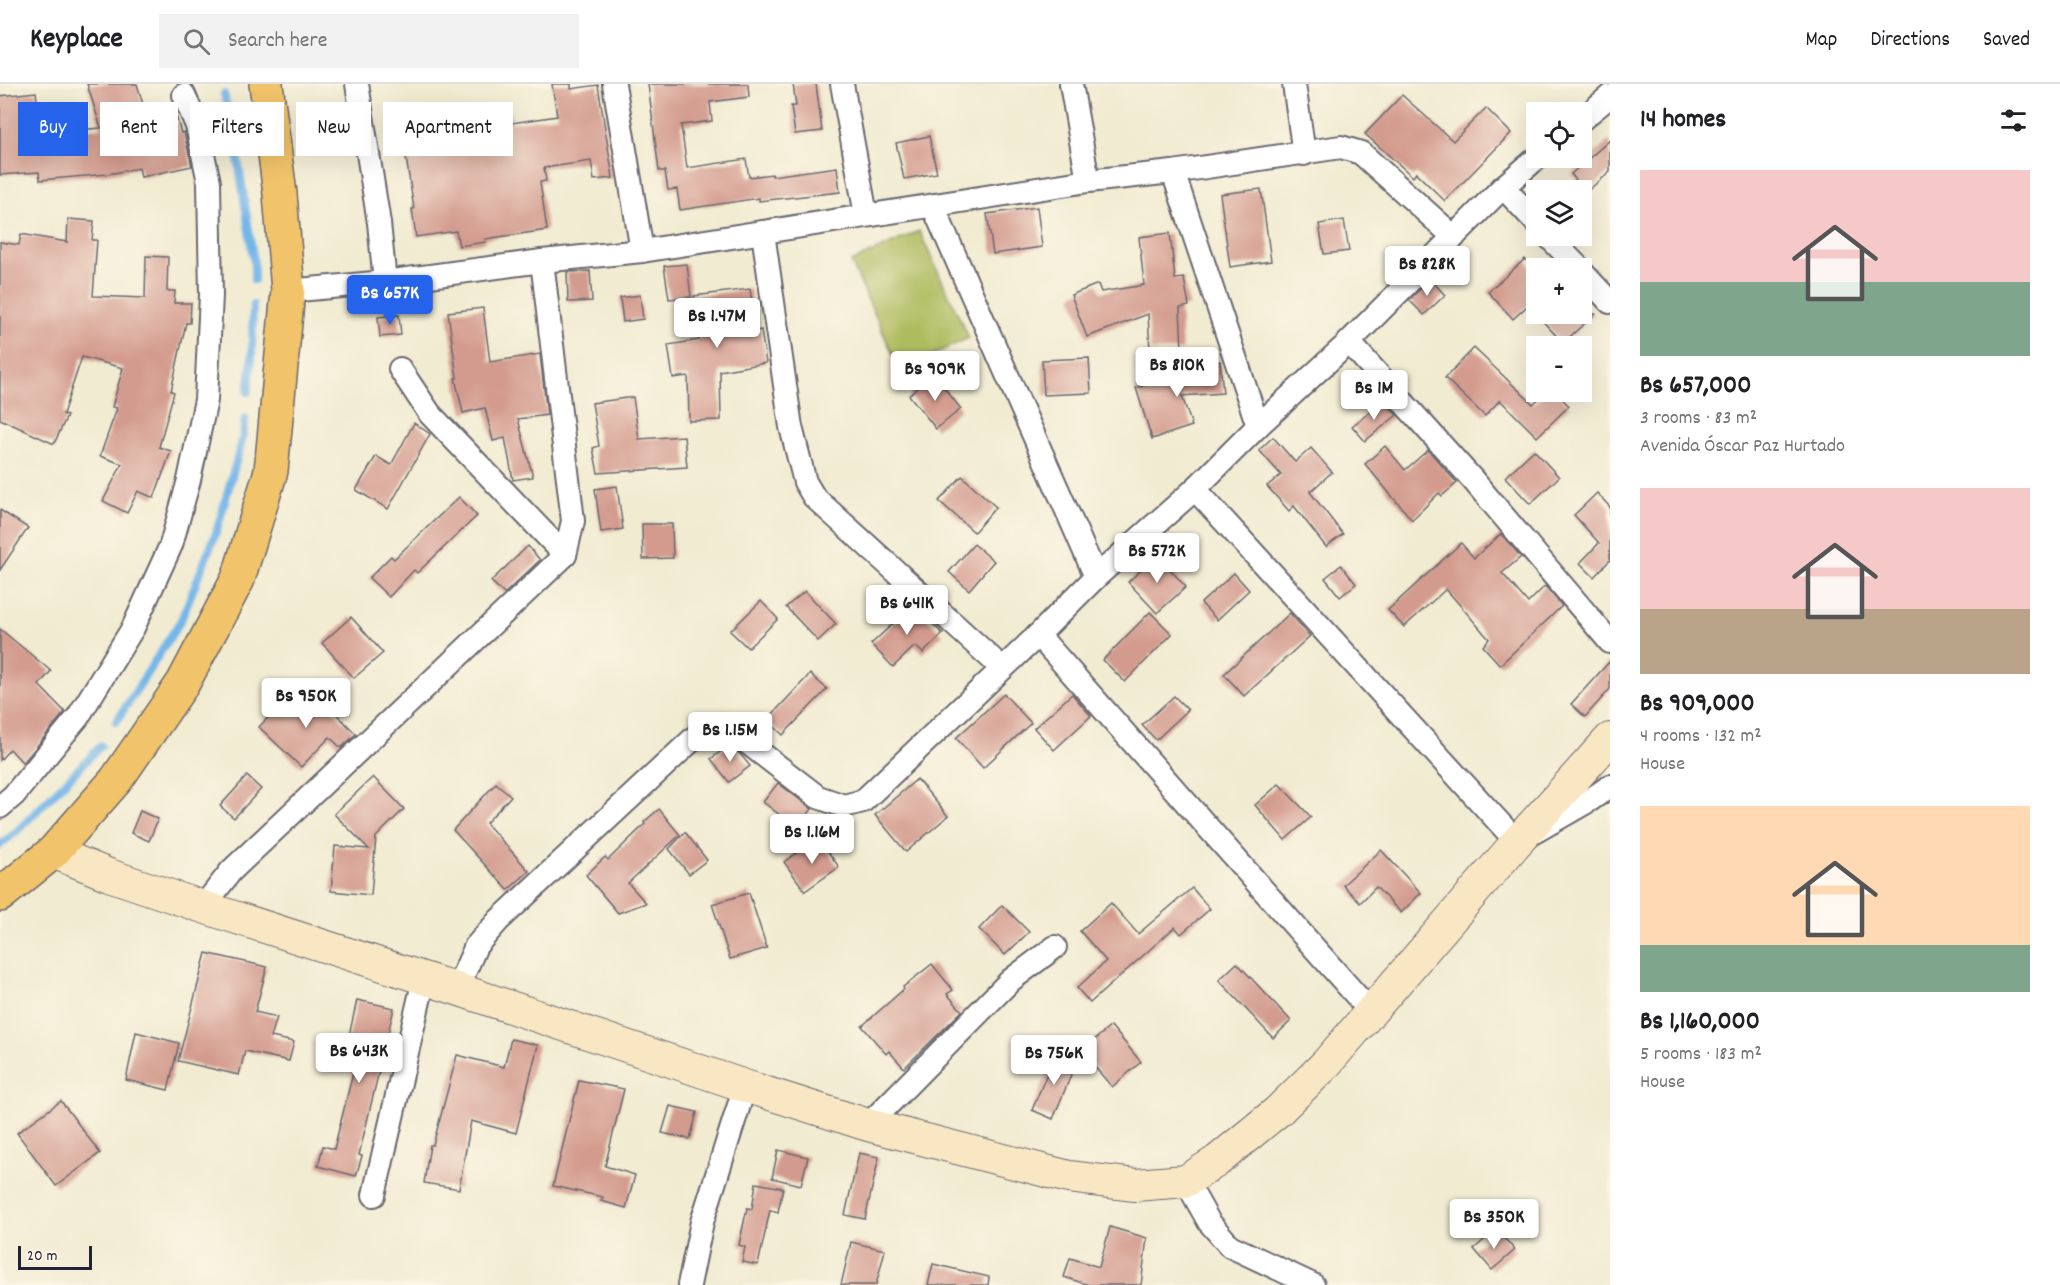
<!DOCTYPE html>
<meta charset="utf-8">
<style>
:root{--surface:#fff;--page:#f2f2f2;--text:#202124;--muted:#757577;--line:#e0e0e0;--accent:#2563eb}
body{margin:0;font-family:Dekko,sans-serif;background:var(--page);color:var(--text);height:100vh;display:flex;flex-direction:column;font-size:22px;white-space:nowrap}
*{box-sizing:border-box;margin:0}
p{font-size:20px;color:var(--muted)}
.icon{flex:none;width:33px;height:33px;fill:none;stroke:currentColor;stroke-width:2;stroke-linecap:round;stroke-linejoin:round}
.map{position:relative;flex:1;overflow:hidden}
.drawer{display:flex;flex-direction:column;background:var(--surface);width:450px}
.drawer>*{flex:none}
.banner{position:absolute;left:18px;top:18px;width:570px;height:54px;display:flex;gap:12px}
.controls{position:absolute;left:1526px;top:18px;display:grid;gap:12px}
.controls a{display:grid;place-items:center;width:66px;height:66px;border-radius:0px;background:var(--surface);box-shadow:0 6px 24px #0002;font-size:30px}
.scale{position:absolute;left:18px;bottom:15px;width:74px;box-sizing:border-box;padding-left:6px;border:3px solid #22223b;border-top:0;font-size:16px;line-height:21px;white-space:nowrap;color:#22223b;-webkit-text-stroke:4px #fcf5e5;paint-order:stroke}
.price{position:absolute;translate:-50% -51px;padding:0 14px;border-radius:6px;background:#fff;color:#222;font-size:20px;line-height:39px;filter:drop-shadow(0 2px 3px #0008)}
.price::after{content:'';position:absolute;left:50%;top:36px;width:18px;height:14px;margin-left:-9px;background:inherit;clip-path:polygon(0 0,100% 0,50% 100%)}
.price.on{background:var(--accent);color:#fff}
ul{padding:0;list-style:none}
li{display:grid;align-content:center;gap:12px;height:318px;padding:0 30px}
li span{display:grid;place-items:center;height:186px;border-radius:0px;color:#555}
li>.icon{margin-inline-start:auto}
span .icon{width:108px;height:108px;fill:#fffc;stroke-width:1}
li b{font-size:26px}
h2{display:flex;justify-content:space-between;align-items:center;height:72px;padding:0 30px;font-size:26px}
.chip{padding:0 21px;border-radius:0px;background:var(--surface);box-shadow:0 6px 24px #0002;font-size:21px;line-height:54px}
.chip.on{background:var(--accent);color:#fff}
header{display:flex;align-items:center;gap:36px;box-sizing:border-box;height:84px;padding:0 30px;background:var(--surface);border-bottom:2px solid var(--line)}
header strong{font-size:28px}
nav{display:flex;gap:33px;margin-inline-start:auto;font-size:21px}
.search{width:420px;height:54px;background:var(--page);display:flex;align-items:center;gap:15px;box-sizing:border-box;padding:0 21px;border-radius:0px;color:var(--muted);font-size:22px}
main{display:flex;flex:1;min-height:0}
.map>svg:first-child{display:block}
.green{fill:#adbc5f;stroke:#686f4d;stroke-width:1.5}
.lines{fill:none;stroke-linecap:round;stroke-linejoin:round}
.stream{stroke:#74b6e9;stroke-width:8}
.building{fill:#d39b8e}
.street-casing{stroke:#6a6870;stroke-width:26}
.secondary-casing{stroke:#6a6870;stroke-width:34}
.primary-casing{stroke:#6a6870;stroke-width:36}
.street{stroke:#fff;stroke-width:22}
.secondary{stroke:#f9e7c3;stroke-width:32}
.primary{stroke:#f1c36a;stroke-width:33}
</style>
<header>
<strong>Keyplace</strong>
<div class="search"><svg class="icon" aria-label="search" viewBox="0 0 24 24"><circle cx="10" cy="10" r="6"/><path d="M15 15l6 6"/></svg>Search here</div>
<nav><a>Map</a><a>Directions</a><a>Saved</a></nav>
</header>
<main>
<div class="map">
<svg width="1610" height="1201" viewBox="0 0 1610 1201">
<rect width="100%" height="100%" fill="#fcf5e5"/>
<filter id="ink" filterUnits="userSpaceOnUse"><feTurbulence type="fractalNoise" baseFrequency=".0167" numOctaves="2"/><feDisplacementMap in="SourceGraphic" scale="12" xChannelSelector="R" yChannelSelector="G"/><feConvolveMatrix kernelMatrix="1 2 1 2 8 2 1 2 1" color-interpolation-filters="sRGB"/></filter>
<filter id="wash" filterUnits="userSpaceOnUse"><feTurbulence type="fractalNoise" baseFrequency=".008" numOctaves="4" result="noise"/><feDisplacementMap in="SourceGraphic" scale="24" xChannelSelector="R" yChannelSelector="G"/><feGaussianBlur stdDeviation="1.35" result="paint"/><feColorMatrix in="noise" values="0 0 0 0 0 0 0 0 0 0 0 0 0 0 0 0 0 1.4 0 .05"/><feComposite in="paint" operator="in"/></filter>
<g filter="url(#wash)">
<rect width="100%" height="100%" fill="#f1ebd1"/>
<path class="green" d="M919,147L969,254L900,286L851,178Z"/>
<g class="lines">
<g class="stream">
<path d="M224,10L233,50"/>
<path d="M238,75L254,179V196"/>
<path d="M248,308L252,275L253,221"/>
<path d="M116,638L181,536L216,449L243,353L245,334"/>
<path d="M0,761L15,749L101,662"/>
</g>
</g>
<g id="blocks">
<g class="building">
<path d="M87,0H137L145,27L173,21L181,49L184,48L192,82L141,93L139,84L108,90L40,96L39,88L0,91V12L36,8L41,49L101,44Z"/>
<path d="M552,0H571V5L598,1L613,94L594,96L591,77L544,84L546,97L540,98L547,146L485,155L486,158L459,162L456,147L416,153L412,125H414L401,41L425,37L428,54L488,45L485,25L509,21L512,39L557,32Z"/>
<path d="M648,0H748L749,13L710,18L712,37L681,41L687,84L746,75L749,93L772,90V92L837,83L840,108L759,117V114L680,126L677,105L668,106L665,87H659Z"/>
<path d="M793,0H816L822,47L795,50L791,22H796Z"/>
<path d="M1402,11L1453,57L1486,24L1511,49L1445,117L1416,89L1413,93L1365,50Z"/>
<path d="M929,52L937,89L904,95L896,59Z"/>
<path d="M1610,56V88L1586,108L1571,90Z"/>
<path d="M1261,105L1271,177L1230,183L1220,110Z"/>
<path d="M1037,123L1042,163L993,170L987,130Z"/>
<path d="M68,135L94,137L92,156H97L93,212L145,214L146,172L168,173L167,207H175L174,219H191L190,239H186L171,307L174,308L159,363L171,367L154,414L138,407L127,429L103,417L122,380L100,372L117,324L112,323L123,284L82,273L63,330L67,332L54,360L0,335V158L19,161L21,150L67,158Z"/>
<path d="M1344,136L1349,167L1324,170L1319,140Z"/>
<path d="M1170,149L1175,195L1184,194L1189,222L1180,224L1182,266L1150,267L1148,230L1087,253L1071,211L1098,200L1101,208L1144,201L1139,153Z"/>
<path d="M1525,175L1536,188V214L1513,235L1488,208Z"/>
<path d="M687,180L691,213L669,215L664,182Z"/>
<path d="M590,187L592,217L568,218L567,188Z"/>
<path d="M1430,195L1445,211L1424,231L1409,216Z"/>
<path d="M750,205L756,247L761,246L766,279L720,287L721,336L689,337L688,292L673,294L668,261L699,256L694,212Z"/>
<path d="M640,211L643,235L623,238L620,214Z"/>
<path d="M483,224L490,278L540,270L547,331L518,335L533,393L513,396L505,354L493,357L485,324L463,329L455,294H457L448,228Z"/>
<path d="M1536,230H1595L1563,259Z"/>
<path d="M399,231L401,251L380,253L378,233Z"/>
<path d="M1474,264L1533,320L1546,308H1556L1569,322L1537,353L1500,316L1485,332L1445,294Z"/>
<path d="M1089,274L1091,309L1044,311L1042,276Z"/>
<path d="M1220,277L1223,309L1182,312L1192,342L1152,355L1136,304Z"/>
<path d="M934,291L961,325L936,345L909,311Z"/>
<path d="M633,313L639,355L684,352L687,383L598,389L593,364L599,362L592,319Z"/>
<path d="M1384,317L1397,331L1365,357L1352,342Z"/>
<path d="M414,339L430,350L388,425L356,406L376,372L391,381Z"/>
<path d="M1273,353L1295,378L1311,364L1332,388L1310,408L1343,450L1326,463L1294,422L1289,427L1267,402L1281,391L1259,366Z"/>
<path d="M1385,362L1405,386L1428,366L1457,399L1442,412L1439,409L1412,436L1365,380Z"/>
<path d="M1534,366L1559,393L1530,420L1505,393Z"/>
<path d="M962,392L996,423L974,448L939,417Z"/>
<path d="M617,402L623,445L601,448L595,405Z"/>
<path d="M1597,409L1610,423V476L1594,493L1580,479L1599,459L1574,431Z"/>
<path d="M459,413L477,432L417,489L414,486L389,513L369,494L391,472L394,475Z"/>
<path d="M0,426L28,444L0,486Z"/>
<path d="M642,440H672L673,474L643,475Z"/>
<path d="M1501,450L1521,473L1502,489L1528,519L1545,502L1562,522L1500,581L1483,562L1489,555L1446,505L1404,543L1388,526L1461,459L1474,474Z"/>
<path d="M974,460L994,477L969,506L949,488Z"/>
<path d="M528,462L540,476L504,510L491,497Z"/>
<path d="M1157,471L1186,503L1157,529L1128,498Z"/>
<path d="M1341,481L1356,500L1340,513L1325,494Z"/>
<path d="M1234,489L1249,506L1217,536L1201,519Z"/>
<path d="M805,507L836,540L818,557L786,523Z"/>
<path d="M761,517L778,535L748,564L730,547Z"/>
<path d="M913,521L943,550L923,569L915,562L893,583L871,560Z"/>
<path d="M1150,528L1172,550L1125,598L1103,576Z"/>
<path d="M1290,529L1310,552L1244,612L1224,590Z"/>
<path d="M351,533L383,569L354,594L322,559Z"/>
<path d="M0,545L51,587L39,601L65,628L23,679L10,665L0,676Z"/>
<path d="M1610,577V605L1585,633L1571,620Z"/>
<path d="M810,590L827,605L783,651L767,636Z"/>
<path d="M315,608L356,650L341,664L330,653L301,683L259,643L280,621L291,631Z"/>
<path d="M1004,610L1031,639L983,684L956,654Z"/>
<path d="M1072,610L1091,632L1054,666L1034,644Z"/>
<path d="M1174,612L1188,626L1156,656L1142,641Z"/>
<path d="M729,661L741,671L750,682L729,698L711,675Z"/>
<path d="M247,692L261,705L234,734L220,722Z"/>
<path d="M373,693L404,725L376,753L371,811L331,807L335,762L369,765L334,730Z"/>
<path d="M917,695L948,732L906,768L875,731Z"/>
<path d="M496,699L511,712L486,739L529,787L508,806L453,746Z"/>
<path d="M778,699L812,725L797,744L763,718Z"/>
<path d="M1279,700L1311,733L1285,756L1255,721Z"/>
<path d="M659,725L680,751L628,799L646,819L618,829L586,791L605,773L608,776L645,740L644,738Z"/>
<path d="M140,727L158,735L149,757L131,749Z"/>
<path d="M685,748L707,776L689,790L669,765Z"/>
<path d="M818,754L839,783L805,807L784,778Z"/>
<path d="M1381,766L1421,809L1401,829L1376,803L1360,819L1343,801Z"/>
<path d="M1192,804L1210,825L1181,850L1175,843L1090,919L1077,904L1106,877L1080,847L1111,819L1138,850Z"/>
<path d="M749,809L767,864L730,875L712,820Z"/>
<path d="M1002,821L1029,848L1005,871L979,845Z"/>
<path d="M206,869L267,883L255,928L277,933L271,953L294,958L289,977L245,967L239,991L178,977Z"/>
<path d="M1237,879L1291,937L1273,954L1219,896Z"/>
<path d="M932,880L953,906L947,910L962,927L904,984L889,967L886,970L862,942L904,905L903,903Z"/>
<path d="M357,916L394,924L359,1071L362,1072L356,1092L318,1082L323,1062L334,1065L354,985L342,983Z"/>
<path d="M1111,942L1141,978L1112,1003L1081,967Z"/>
<path d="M136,948L179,959L168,1006L126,996Z"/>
<path d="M511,955L538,961L516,1049L471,1037L459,1105L424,1099L430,1061H433L457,971L504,983Z"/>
<path d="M1055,970L1076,979L1053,1035L1032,1026Z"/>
<path d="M579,996L624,1005L605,1082L635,1091L626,1124L601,1117L603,1113L553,1102Z"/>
<path d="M61,1017L100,1069L56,1102L17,1049Z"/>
<path d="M670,1022L697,1028L690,1055L662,1049Z"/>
<path d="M778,1066L808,1073L801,1101L772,1094Z"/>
<path d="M859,1069L879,1073L865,1135L845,1131Z"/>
<path d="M756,1099L783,1104L778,1128L770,1126L758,1181L742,1178L745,1163L739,1161L747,1124L752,1125Z"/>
<path d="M1110,1143L1147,1154L1141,1201H1089L1064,1193L1070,1174L1099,1183Z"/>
<path d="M1496,1145L1515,1166L1492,1186L1474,1165Z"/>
<path d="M851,1158L885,1166L876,1201H841Z"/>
<path d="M933,1180L989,1193L988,1201H928Z"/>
</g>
</g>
</g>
<g filter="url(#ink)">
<use href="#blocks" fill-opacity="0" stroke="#6a6870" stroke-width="1.5"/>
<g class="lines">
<g class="street-casing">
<g id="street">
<path d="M357,0L379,139L385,198"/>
<path d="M614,0L642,167"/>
<path d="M842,0L866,131"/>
<path d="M1071,0L1088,97"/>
<path d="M1294,0L1304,70"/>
<path d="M1581,36L1610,12"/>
<path d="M1173,88L1258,342"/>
<path d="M1503,103L1536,138"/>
<path d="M933,122L1096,493"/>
<path d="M763,149L791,343L805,398L814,413L1002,584"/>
<path d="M1548,152L1579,184"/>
<path d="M1581,187L1610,218"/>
<path d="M288,207L385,198L542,177L642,167L1088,97L1173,88L1341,63L1361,69L1454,153"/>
<path d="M1349,258L1473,396L1610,558"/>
<path d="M400,285L430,330L565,471"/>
<path d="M1195,405L1517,758L1590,716L1610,702"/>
<path d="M1038,551L1370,927"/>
<path d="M0,723L14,711L78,633L133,544L171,461L189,396L206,316L211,211L209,98L197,42L184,11"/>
<path d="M203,823L231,787L565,471L573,437L542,177"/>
<path d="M457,905L476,862L499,836L694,654L708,643H727L818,713L844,722L863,717L1038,551L1096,493L1195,405L1258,342L1349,258L1503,103L1537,74"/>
<path d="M868,1041L1011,896L1055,863"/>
<path d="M1186,1097L1209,1138L1230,1162L1313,1201"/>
<path d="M374,1111L424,895"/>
<path d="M689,1201L702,1138L745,1002"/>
</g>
</g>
<g class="secondary-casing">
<path id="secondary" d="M53,768L109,791L203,823L457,905L745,1002L868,1041L1069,1093L1135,1101L1186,1097L1217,1077L1278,1027L1325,981L1517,758L1610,655"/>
</g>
<g class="primary-casing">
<path id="primary" d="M0,811L53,768L116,696L183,599L238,495L271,387L288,207L280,110L266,0"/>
</g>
<use href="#street" class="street"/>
<use href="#secondary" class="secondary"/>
<use href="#primary" class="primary"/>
</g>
</g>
</svg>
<div class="controls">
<a><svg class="icon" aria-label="locate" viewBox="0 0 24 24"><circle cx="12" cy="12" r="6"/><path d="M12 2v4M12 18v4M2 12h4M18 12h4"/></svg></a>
<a><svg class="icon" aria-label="layers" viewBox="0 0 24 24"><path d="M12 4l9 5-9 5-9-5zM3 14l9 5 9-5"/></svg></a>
<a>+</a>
<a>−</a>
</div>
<div class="scale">20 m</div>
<b class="price" style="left:1427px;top:213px">Bs 828K</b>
<b class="price on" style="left:390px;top:242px">Bs 657K</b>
<b class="price" style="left:717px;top:265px">Bs 1.47M</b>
<b class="price" style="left:1177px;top:314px">Bs 810K</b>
<b class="price" style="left:935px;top:318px">Bs 909K</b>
<b class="price" style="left:1374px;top:337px">Bs 1M</b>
<b class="price" style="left:1157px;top:500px">Bs 572K</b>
<b class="price" style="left:907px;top:552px">Bs 641K</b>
<b class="price" style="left:306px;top:645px">Bs 950K</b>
<b class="price" style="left:730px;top:679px">Bs 1.15M</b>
<b class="price" style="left:812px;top:781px">Bs 1.16M</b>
<b class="price" style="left:359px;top:1000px">Bs 643K</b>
<b class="price" style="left:1054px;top:1002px">Bs 756K</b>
<b class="price" style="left:1494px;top:1166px">Bs 350K</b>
<div class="banner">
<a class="chip on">Buy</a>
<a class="chip">Rent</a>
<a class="chip">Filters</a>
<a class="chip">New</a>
<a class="chip">Apartment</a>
</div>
</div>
<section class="drawer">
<h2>14 homes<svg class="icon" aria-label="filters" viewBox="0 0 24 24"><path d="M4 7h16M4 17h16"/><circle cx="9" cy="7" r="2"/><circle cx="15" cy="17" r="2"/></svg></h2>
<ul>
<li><span style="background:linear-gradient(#f6c9c9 60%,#7fa58c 0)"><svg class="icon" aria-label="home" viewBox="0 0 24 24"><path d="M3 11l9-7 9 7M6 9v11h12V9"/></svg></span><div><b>Bs 657,000</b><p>3 rooms · 83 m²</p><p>Avenida Óscar Paz Hurtado</p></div></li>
<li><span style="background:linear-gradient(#f6c9c9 65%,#b9a48a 0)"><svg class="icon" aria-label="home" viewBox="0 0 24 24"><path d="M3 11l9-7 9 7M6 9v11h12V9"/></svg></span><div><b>Bs 909,000</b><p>4 rooms · 132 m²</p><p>House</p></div></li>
<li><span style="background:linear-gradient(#ffd9b3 75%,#7fa58c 0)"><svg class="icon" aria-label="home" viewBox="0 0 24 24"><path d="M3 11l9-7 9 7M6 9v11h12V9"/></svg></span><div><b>Bs 1,160,000</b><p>5 rooms · 183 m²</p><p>House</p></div></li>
</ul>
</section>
</main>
